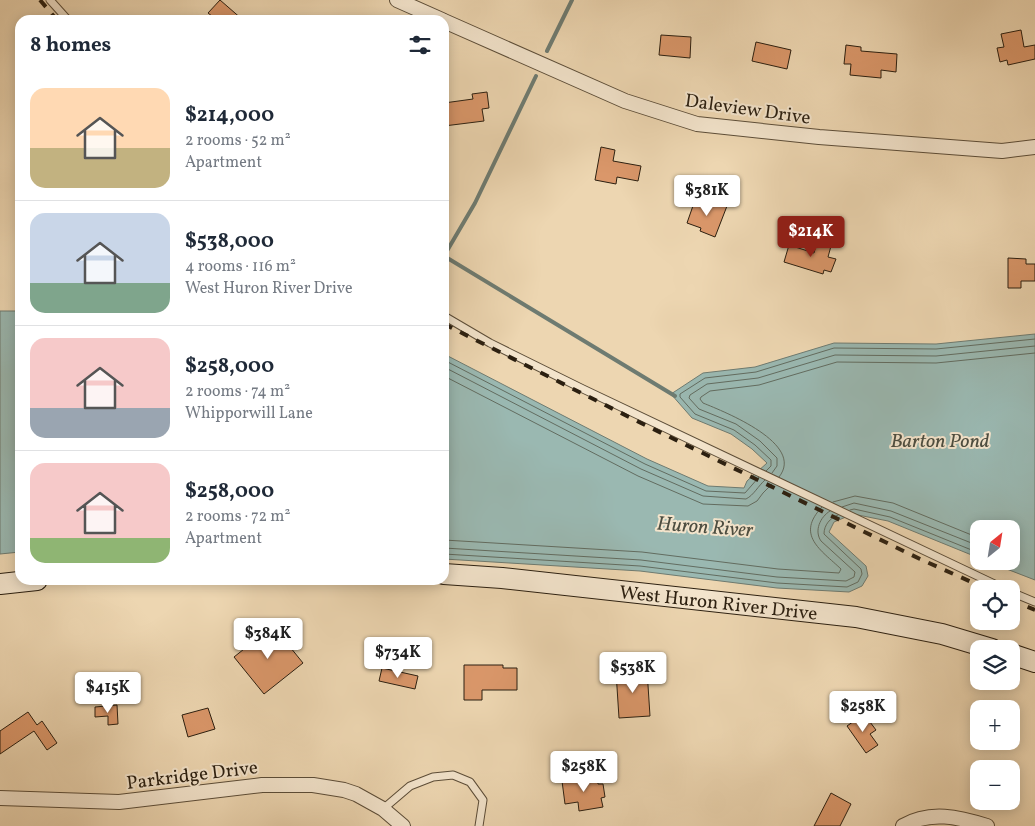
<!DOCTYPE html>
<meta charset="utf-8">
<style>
:root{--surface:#fff;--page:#f2f2f3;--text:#1f2937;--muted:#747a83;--line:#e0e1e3;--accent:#8f2418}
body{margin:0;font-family:Vollkorn,serif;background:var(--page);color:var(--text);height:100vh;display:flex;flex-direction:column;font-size:19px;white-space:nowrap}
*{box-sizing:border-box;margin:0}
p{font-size:16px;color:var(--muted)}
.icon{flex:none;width:28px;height:28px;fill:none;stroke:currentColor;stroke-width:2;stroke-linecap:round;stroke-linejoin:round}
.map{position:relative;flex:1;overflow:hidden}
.panel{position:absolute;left:15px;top:15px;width:434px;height:570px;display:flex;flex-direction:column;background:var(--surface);border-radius:15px;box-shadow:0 2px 12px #0003}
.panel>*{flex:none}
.needle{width:32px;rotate:30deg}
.tools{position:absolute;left:970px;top:520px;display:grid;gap:10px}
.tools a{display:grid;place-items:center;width:50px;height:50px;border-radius:10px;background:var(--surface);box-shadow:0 2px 12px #0003;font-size:25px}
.price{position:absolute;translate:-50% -42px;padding:0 11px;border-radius:5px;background:#fff;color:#222;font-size:16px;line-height:32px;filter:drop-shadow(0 1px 2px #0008)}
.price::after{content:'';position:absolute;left:50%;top:30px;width:15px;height:11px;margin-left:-8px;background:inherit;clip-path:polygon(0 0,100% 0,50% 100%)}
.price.selected{background:var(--accent);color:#fff}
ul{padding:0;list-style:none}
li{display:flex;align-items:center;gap:15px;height:125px;padding:0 15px}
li+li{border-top:1px solid var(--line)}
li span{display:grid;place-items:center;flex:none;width:140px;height:100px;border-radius:15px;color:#555}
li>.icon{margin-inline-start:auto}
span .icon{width:60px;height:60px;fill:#fffc;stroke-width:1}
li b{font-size:21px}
h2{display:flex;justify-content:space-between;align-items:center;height:60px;padding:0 15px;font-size:21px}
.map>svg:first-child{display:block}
.water{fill:#9ab8b1;stroke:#6e7b71}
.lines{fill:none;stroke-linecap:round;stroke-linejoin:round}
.shore{stroke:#626c60;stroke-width:1}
.stream{stroke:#6e7b71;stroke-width:4}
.building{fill:#da976a;stroke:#2b1f10}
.lane-casing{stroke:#5c4d38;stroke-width:9}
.street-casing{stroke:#5c4d38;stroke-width:16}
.secondary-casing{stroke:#2b1f10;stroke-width:22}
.lane{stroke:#f3e4cc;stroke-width:7}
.street{stroke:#f3e4cc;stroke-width:14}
.secondary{stroke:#f3e4cc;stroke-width:20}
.rail{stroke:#2b1f10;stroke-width:4;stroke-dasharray:9 9;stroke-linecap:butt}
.labels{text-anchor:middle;stroke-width:4;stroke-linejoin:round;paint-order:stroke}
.street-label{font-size:19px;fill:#2b1f10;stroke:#f3e4cc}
.water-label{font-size:20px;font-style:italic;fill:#4c4d40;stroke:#f3e4cc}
</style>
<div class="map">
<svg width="1035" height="826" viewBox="0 0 1035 826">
<rect width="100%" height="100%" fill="#edd6b1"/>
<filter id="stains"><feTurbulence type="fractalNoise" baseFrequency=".004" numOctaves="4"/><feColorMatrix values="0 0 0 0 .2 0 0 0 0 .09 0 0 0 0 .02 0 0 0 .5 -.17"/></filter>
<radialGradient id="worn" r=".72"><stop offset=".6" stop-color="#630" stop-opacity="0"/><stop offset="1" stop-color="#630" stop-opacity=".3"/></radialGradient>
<g class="water">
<path d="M0,311H20V552L0,554Z"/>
<path d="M1035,334V580L986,561H1011V529H979V558L888,521L853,514L834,522L829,532L866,566L868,576L862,586L849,592L777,588L640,571L444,559V354L647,459L708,486L744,488L747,481L767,463L752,449L731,434L692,418L671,394L703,373L755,367L834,343L936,344Z"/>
</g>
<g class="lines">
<g class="shore">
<path d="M444,360L645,464L706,491L745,493L759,477"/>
<path d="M444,367L641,469L703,496L746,499C754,495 758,486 765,480"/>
<path d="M444,376L638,476L703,504L748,506L757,501L763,493L772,484"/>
<path d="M766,471L771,466V460L755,445L734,430L695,414L680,397V394L705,378L756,372L834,348L936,349L1035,339"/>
<path d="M772,473L777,466V458L760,441L736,424L699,409L689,398L690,395L707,384L758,378L835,355L936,356L1035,346"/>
<path d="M779,477C806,444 725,412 703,403L700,399L701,397L710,391L759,385L837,362L936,363L1035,353"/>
<path d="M833,502L855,496L893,503L979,538"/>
<path d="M842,507L854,503L891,511L979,546"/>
<path d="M850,510L854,509L890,517L979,553"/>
<path d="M444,540L642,552L778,569L839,573L841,569C821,550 795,535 822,507"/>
<path d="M444,548L641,560L777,577L846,581L854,577L855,572L821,541C814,531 820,517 830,511"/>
<path d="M444,554L640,566L777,583L847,587L858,582L862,574L861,569L824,534C824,525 830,518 838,515"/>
</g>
<g class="stream">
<path d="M547,51L572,0"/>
<path d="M536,76L475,203L444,256L675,396"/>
</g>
</g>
<g class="building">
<path d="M220,0L243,20H217L208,13Z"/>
<path d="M1021,30L1024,47L1035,45V59L1008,65L1007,60L1000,62L997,48L1004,47L1001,34Z"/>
<path d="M661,35L691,37L690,58L659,55Z"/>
<path d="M756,42L791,50L787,69L752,61Z"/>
<path d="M846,45L861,47V51L897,54L896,72L881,70V78L850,75L851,64H844Z"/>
<path d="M487,92L489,108L482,109L484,121L444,126V103L473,99L472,94Z"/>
<path d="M601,147L615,150L613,161L641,166L638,181L617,177L616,184L595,180Z"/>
<path d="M695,200L709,206L712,200L727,206L715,237L700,231L701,228L687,223Z"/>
<path d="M817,242L831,246L828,257L836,259L831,272L824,270L823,274L784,262L789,245L814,253Z"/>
<path d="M1008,258L1026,259V264H1035V281H1021V288H1008Z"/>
<path d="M273,626L303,663L264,694L234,657Z"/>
<path d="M464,665H503V668H517V690H482V700H464Z"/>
<path d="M382,668L418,676L415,689L379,681Z"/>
<path d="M647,670L650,716L619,718L616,672Z"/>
<path d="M117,705L118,724L108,725V716L95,717V707Z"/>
<path d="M208,708L215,729L188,737L182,715Z"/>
<path d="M28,712L37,725L42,721L57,743L47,750L34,731L0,754V731Z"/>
<path d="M864,714L876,730L870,734L878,745L866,753L847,726Z"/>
<path d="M597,775L598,784H603L605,797L601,798L603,807L579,811L578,802L565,804L562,781Z"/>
<path d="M831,793L851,804L840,826H814Z"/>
</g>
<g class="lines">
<g class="lane-casing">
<g id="lane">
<path d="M50,0L68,20"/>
<path d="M444,316L490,343L583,389L1005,589"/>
<path d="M1011,592L1035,602"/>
<path d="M383,809L410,786L433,777L453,775L470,782L483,800L479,826"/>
</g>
</g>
<g class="street-casing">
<g id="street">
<path d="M397,0L442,20"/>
<path d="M444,21L625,101L697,124L819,137L1002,151L1035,147"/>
<path d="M0,798L119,802L262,785H313L344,790L356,794L383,809L403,826"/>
<path d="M903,826C930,810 959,817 987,826"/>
</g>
</g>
<g class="secondary-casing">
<g id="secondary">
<path id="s1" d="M444,574L502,578L856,617L942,634L992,649"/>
<path d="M0,584L37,580"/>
<path d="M1011,654L1035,662"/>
</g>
</g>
<use href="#lane" class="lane"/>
<use href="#street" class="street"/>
<use href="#secondary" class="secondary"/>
<g class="rail">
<path d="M40,0L57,20"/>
<path d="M444,324L639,422L920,559L987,589"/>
<path d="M1011,600L1035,610"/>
</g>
</g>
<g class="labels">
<g class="street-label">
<text transform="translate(748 108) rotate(8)" y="7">Daleview Drive</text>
<text dy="7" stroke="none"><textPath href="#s1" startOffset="276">West Huron River Drive</textPath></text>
<text transform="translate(192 774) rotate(-7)" y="7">Parkridge Drive</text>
</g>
<g class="water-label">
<text x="940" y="447">Barton Pond</text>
<text transform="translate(705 526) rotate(4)" y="7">Huron River</text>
</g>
</g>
<rect width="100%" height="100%" filter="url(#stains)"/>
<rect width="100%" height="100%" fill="url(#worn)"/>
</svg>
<div class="tools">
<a><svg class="needle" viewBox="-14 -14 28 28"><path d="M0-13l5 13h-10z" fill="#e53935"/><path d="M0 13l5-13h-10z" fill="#747a83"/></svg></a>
<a><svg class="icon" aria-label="locate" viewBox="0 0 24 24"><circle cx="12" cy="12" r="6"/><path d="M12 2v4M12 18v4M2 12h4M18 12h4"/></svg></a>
<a><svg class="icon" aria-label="layers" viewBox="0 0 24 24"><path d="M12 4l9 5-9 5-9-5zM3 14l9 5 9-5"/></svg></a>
<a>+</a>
<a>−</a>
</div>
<b class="price" style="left:707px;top:217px">$381K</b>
<b class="price selected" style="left:811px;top:258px">$214K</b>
<b class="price" style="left:268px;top:660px">$384K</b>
<b class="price" style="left:398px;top:679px">$734K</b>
<b class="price" style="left:633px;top:694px">$538K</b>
<b class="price" style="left:108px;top:714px">$415K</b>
<b class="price" style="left:863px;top:733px">$258K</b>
<b class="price" style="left:584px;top:793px">$258K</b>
<section class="panel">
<h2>8 homes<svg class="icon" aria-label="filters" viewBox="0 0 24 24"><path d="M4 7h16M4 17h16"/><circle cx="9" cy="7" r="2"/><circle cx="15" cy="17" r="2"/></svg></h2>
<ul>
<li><span style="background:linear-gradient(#ffd9b3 60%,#c2b280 0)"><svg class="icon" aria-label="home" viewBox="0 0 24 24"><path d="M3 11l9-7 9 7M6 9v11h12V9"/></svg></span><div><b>$214,000</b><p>2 rooms · 52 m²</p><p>Apartment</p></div></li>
<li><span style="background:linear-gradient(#c9d6e8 70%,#7fa58c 0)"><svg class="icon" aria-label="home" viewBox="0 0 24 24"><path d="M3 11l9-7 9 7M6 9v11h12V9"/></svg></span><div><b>$538,000</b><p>4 rooms · 116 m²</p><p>West Huron River Drive</p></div></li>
<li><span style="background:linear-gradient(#f6c9c9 70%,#9aa5b1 0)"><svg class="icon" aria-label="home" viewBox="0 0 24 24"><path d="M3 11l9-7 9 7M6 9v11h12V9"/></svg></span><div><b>$258,000</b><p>2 rooms · 74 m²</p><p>Whipporwill Lane</p></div></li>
<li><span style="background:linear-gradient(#f6c9c9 75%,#8fb573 0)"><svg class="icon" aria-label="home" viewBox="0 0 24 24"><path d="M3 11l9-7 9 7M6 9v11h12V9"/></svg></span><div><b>$258,000</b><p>2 rooms · 72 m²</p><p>Apartment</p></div></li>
</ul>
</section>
</div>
